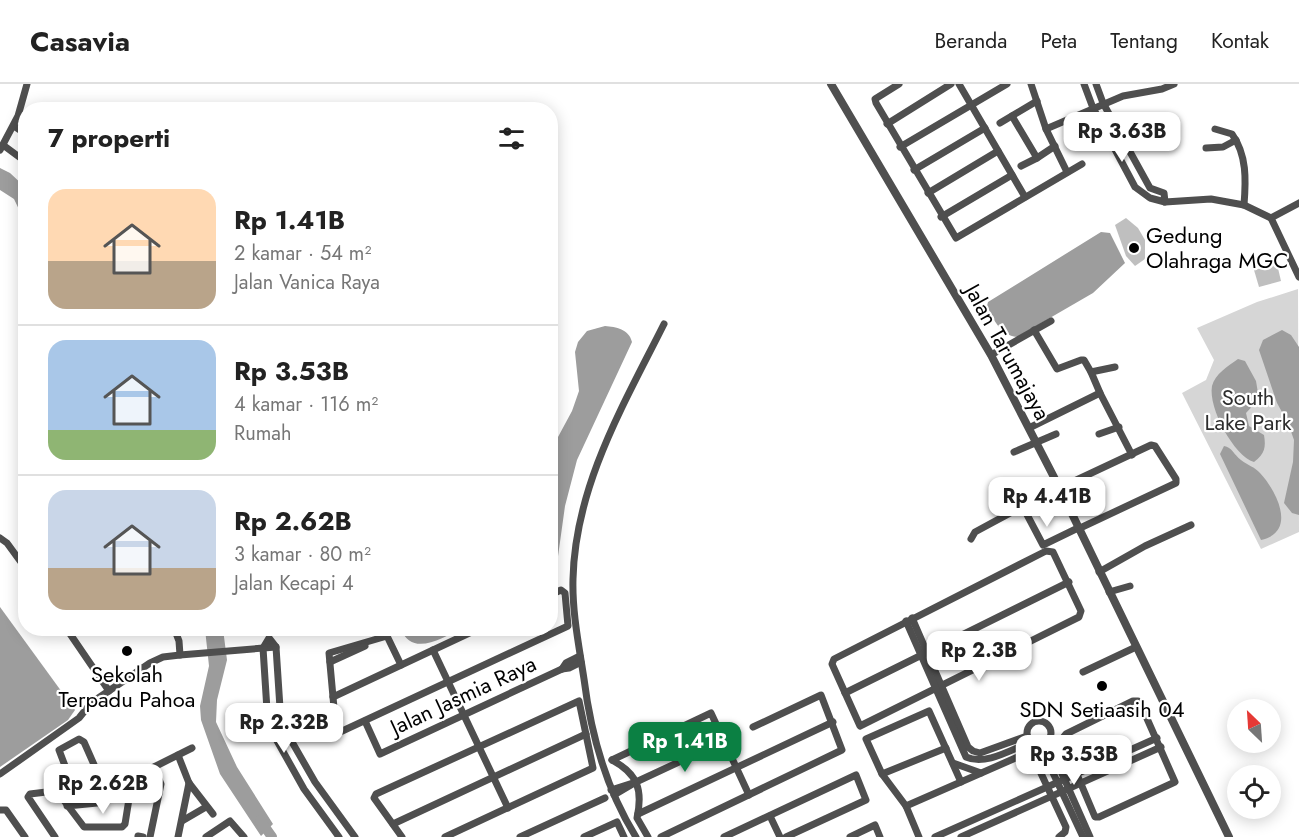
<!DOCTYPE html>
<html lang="id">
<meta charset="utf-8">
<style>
:root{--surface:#fff;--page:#f6f6f6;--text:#222;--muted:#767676;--line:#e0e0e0;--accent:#0b8043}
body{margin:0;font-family:Jost,sans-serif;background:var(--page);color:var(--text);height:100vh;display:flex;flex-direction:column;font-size:22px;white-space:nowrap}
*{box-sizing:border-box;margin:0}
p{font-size:20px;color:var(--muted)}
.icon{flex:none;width:33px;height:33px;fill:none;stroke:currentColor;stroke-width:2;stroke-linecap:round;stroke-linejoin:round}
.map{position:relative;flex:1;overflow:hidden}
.panel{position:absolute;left:18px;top:18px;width:540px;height:534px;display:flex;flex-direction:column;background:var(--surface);border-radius:24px;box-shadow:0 3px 15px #0003}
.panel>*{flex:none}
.needle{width:39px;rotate:335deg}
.tools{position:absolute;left:1227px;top:615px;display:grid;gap:12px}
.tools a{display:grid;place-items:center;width:54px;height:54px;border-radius:50%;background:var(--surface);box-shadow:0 3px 15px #0003;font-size:30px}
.price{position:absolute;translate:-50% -51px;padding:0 14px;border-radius:12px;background:#fff;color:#222;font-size:20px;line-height:39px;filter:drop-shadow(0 2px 3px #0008)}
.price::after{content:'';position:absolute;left:50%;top:36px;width:18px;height:14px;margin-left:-9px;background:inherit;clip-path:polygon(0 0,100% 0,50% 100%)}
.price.active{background:var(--accent);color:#fff}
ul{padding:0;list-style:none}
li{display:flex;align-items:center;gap:18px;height:150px;padding:0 30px}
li+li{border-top:2px solid var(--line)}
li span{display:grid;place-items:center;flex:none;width:168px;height:120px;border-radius:18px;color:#555}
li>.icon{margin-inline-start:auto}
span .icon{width:72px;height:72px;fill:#fffc;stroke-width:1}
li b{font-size:26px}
h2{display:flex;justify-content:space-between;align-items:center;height:72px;padding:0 30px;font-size:26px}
header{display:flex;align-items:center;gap:36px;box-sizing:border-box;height:84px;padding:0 30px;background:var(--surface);border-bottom:2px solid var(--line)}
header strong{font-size:28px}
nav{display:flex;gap:33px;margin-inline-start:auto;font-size:21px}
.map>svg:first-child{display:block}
.green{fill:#d6d6d6}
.water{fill:#9d9d9d}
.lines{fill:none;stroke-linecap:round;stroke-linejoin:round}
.river{stroke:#9d9d9d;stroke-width:10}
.building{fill:#bfbfbf}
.minor{stroke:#4f4f4f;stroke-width:7}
.tertiary{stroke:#4f4f4f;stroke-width:8}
.poi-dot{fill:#000;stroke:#fff;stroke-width:2}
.labels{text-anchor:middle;stroke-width:4.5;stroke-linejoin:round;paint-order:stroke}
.poi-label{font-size:22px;fill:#000;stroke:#fff}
.street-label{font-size:22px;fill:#000;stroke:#fff}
.park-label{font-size:22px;fill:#2d2d2d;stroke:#fff}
</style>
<header>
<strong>Casavia</strong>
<nav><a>Beranda</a><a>Peta</a><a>Tentang</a><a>Kontak</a></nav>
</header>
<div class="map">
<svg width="1299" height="753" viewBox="0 0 1299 753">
<rect width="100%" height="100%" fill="#fff"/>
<path class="green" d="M1298,205L1299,448L1261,465L1182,309L1206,296L1214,276L1197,244L1257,218Z"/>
<g class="water">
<path d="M0,84L10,89L25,103V138L14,115L0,106Z"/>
<path d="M1101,148L1110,149L1125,179L1093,209L1017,253C1000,251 994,236 987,222L988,218Z"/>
<path d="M605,242C616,243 629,245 632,258L577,376L565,422L554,501L551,505V366L572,327L579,307L575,268L578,258L587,247Z"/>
<path d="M1282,246L1291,251L1299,263V431L1292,429L1284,419L1293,378L1294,356L1288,339L1277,319L1259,266L1263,256Z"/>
<path d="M1238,275L1245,277L1256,297L1259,315L1246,329L1249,342L1264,351C1266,363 1265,370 1254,378C1234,372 1208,324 1212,302C1215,290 1228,282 1238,275Z"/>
<path d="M1224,362C1232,363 1234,371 1241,376C1247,381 1255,383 1260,389C1276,406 1298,448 1261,456L1220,370Z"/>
<path d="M0,523L75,626L68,636L0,683Z"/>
<path d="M205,545H223L227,576L217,616L216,638L237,683L273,740L261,752L220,690L201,636L200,622L209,582Z"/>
<path d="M401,545V544L462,545C443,553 412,574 401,545Z"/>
</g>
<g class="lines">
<path class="river" d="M260,736L272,753"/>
</g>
<g class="building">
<path d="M1126,134L1138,144L1145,156V175L1135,182L1126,172L1115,141Z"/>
<path d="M1277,180L1281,197L1259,203L1254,186Z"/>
</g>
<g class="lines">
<g class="minor">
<path d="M899,0L875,15L876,19L956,154L1082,80"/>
<path d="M959,0L1025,113"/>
<path d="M1031,0L1046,45L1067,88"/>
<path d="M1084,0L1093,24L1135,103L1150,114L1165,118L1211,115L1244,121L1271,134L1299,193"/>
<path d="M1096,0L1103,19L1150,104L1164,109L1165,118"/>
<path d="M1012,32L1037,74L1021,82"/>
<path d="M1000,39L1037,17"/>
<path d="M887,40L951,0"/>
<path d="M14,42L26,50"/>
<path d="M1046,45L1123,12L1162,5L1174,0"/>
<path d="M1215,45L1232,50C1247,71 1246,96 1244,121"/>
<path d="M3,61L26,78"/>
<path d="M900,63L1007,0"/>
<path d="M1206,64L1223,63L1236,56"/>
<path d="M0,66L18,32L27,0"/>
<path d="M1037,74L1055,62"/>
<path d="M914,86L985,44"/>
<path d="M928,109L998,67"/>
<path d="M941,133L1012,91"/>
<path d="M1271,134L1299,119"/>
<path d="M1034,246L1057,285L1081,276H1084L1091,288L1115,283"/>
<path d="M991,271L1051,237"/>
<path d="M1091,288L1100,309"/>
<path d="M1029,344L1100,309L1132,371"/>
<path d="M1099,350L1119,343"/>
<path d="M1014,368L1056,350"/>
<path d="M1023,423L1043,461L1078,444"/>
<path d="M0,454L7,459L26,485"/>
<path d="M971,455L975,448L1036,415L1151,361L1155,362L1176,395V399L1078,445"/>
<path d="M1046,467L1053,468L1081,527L1079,533L860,642L832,580L834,575Z"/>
<path d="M1099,488L1145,462L1191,441"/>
<path d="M1109,508L1130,502"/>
<path d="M912,534L968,663L973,667L980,669L1027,652"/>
<path d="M906,537L966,673C986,682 1012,665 1031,658"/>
<path d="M66,544L109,607"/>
<path d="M174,544L179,557L180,571"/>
<path d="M387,552L329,569L336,646L338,649L568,542L565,509L561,506L550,511"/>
<path d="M387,552L401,581"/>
<path d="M433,566L508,724"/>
<path d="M330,578L365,562"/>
<path d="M562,585L566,579L580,572"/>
<path d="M1083,588L1136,563"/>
<path d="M845,609L1069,498"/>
<path d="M333,613L480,544"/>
<path d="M1133,617H1138L1141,621L1175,698L1099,733H1095L1062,655L1066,650Z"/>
<path d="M365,637L380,670L562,585L569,584L581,578"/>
<circle cx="1039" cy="649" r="12"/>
<path d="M1048,658L1090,753"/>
<path d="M1040,661L1083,753"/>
<path d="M178,671L189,699L213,730"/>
<path d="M612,676L711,629L749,711"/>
<path d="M612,676C638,690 643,706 637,734L648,753"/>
<path d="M953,679L981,689"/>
<path d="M0,690L79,634L91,619L150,579L163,573L180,571L276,563"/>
<path d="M882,690L946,664"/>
<path d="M56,706L84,743H122L125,740L133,690"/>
<path d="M611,706L636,698"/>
<path d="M614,711L636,698L724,657"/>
<path d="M67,722L97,719L101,716L103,701L84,658L79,655L59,666L73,703"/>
<path d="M906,722L1027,669L1032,670L1066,743L1065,748L1059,753"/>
<path d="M0,726H6L25,753"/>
<path d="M638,730L833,638"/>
<path d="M770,732L780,753"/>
<path d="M182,737L206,723"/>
<path d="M393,740L586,650"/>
<path d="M138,752L143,753"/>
<path d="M55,753L28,713L30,710L103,701L154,683L192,664"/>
<path d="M150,753L161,700L154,683"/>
<path d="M178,753L189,699"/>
<path d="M206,753L230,737L244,753"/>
<path d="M339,753L304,705L276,655L267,626L263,564L269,554L276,563L280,624L288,651L315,698L355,753"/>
<path d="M402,753L374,714L376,710L579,617L593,684L445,753"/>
<path d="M520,753L605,714"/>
<path d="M584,753L617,738L624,753"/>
<path d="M636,753C606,705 591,651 584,595C579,562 572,528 573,495C575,402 624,320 664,240"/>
<path d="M661,753L842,666L821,611L753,643"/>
<path d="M724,753L856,691L866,716L786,753"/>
<path d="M850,753L875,741L880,753"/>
<path d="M919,753L906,722L882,690L866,655L929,627L961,698"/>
<path d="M935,753L1157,654"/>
<path d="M961,753L1161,663"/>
</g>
<path class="tertiary" d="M831,0L991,271L1057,399L1229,753"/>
</g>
<g class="poi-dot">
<circle cx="1134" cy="164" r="6"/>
<circle cx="127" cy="567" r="6"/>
<circle cx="1102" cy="602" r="6"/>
</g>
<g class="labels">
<g class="poi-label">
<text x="1146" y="159" text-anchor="start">Gedung<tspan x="1146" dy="25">Olahraga MGC</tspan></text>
<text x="127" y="598">Sekolah<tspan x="127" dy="25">Terpadu Pahoa</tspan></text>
<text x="1102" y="633">SDN Setiaasih 04</text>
</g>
<g class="street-label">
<text transform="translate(1008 268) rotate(61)" y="8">Jalan Tarumajaya</text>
<text transform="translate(463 611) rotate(-25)" y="8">Jalan Jasmia Raya</text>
</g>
<g class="park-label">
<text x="1248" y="321">South<tspan x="1248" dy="25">Lake Park</tspan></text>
</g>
</g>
</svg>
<div class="tools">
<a><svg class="needle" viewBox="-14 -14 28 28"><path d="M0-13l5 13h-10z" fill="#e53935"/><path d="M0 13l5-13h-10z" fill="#767676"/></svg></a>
<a><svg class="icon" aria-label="locate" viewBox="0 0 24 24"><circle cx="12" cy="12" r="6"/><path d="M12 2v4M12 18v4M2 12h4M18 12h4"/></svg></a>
</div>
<b class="price" style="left:1122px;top:79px">Rp 3.63B</b>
<b class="price" style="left:1047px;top:444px">Rp 4.41B</b>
<b class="price" style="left:979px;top:598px">Rp 2.3B</b>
<b class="price" style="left:284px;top:670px">Rp 2.32B</b>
<b class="price active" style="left:685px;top:689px">Rp 1.41B</b>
<b class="price" style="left:1074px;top:702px">Rp 3.53B</b>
<b class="price" style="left:103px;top:731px">Rp 2.62B</b>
<section class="panel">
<h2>7 properti<svg class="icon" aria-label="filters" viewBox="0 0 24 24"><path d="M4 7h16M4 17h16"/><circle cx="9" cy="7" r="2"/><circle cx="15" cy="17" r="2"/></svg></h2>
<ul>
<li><span style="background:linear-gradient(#ffd9b3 60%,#b9a48a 0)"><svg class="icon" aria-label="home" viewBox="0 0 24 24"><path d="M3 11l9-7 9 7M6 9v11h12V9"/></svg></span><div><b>Rp 1.41B</b><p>2 kamar · 54 m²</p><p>Jalan Vanica Raya</p></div></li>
<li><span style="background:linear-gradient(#a9c7e8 75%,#8fb573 0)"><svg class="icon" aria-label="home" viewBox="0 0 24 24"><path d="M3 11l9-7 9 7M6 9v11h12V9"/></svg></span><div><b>Rp 3.53B</b><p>4 kamar · 116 m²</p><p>Rumah</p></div></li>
<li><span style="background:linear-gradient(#c9d6e8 65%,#b9a48a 0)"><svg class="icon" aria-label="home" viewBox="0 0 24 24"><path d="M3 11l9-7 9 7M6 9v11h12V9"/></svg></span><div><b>Rp 2.62B</b><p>3 kamar · 80 m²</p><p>Jalan Kecapi 4</p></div></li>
</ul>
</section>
</div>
